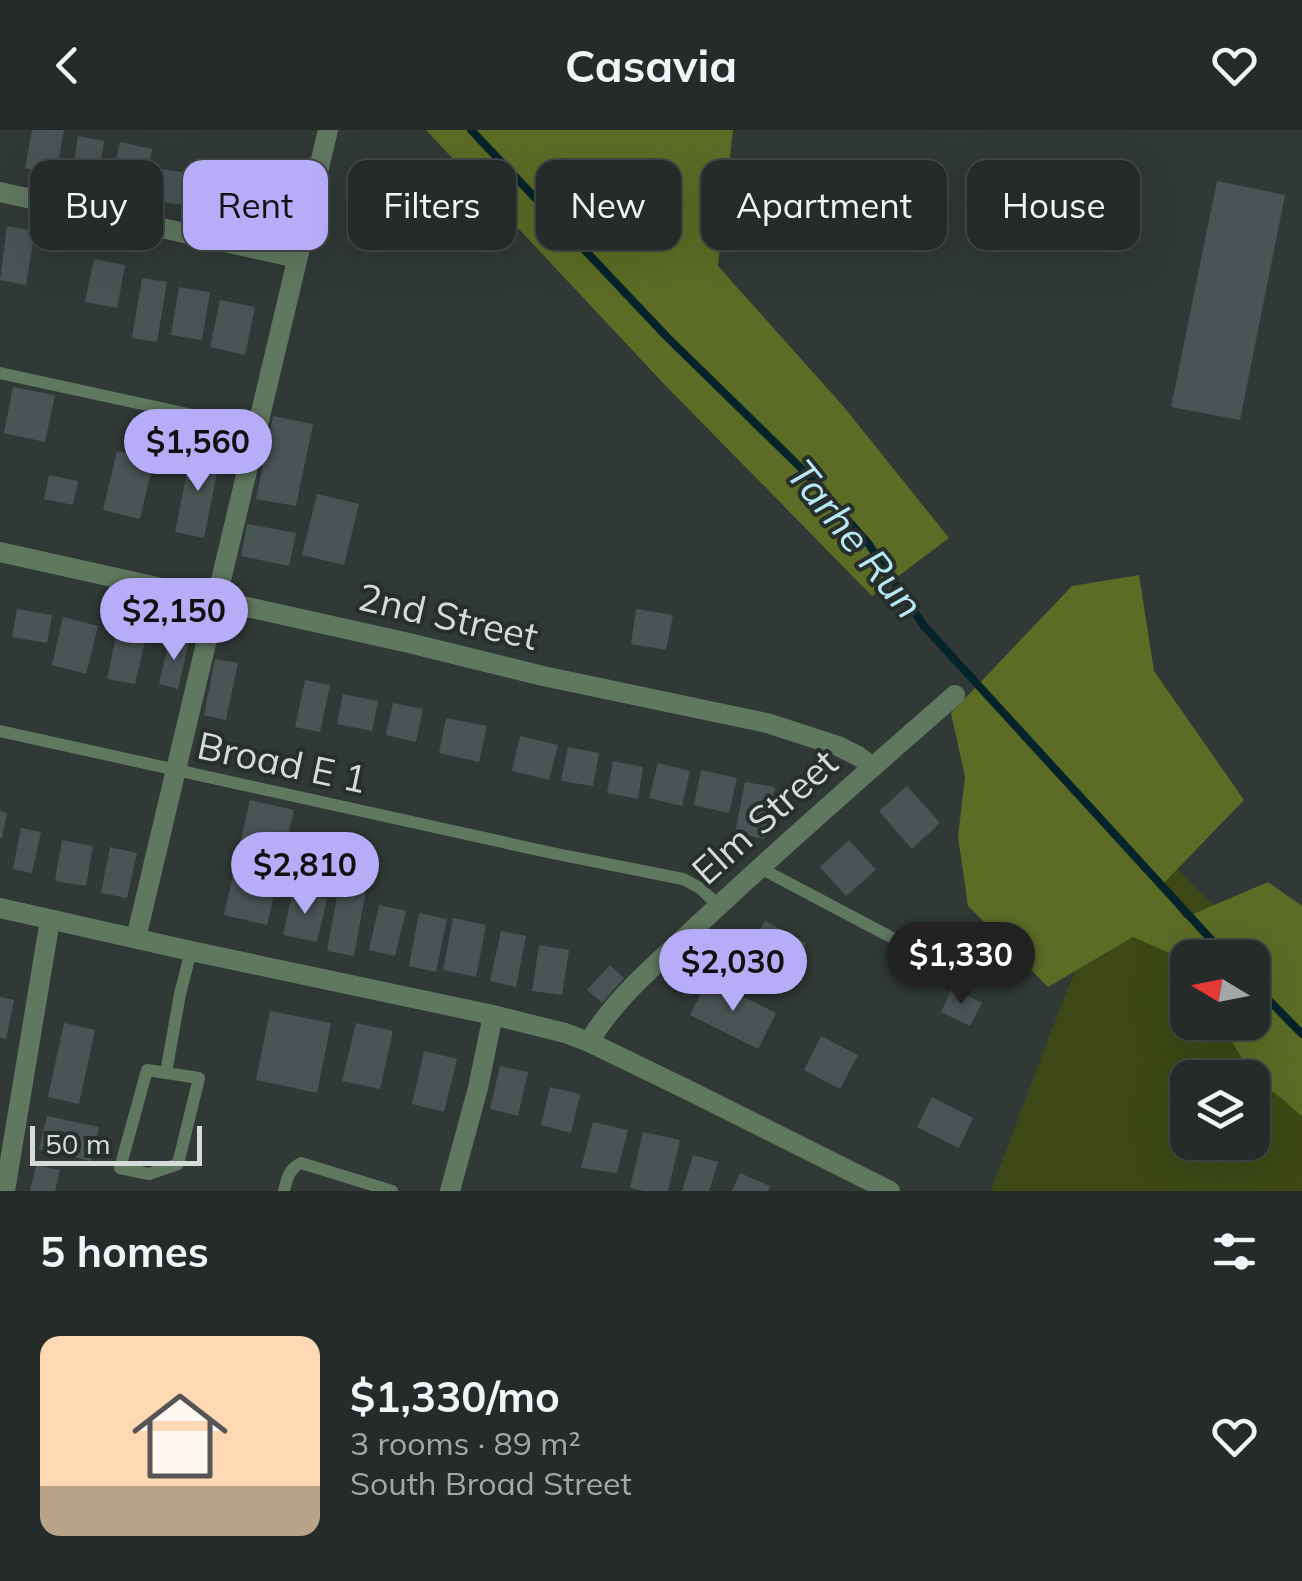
<!DOCTYPE html>
<meta charset="utf-8">
<style>
:root{--surface:#242b28;--page:#2c3330;--text:#f1f3f6;--muted:#a3a7a8;--line:#414745;--accent:#b6acf8}
body{margin:0;font-family:Mulish,sans-serif;background:var(--page);color:var(--text);height:100vh;display:flex;flex-direction:column;font-size:38px;white-space:nowrap}
*{box-sizing:border-box;margin:0}
p{font-size:32px;color:var(--muted)}
.icon{flex:none;width:55px;height:55px;fill:none;stroke:currentColor;stroke-width:2;stroke-linecap:round;stroke-linejoin:round}
.map{position:relative;height:1061px;overflow:hidden}
.side{display:flex;flex-direction:column;background:var(--surface);flex:1}
.side>*{flex:none}
.guide{position:absolute;left:30px;top:30px;width:1242px;height:90px;display:flex;gap:20px}
.needle{width:65px;rotate:280deg}
.fabs{position:absolute;left:1170px;top:810px;display:grid;gap:20px}
.fabs a{display:grid;place-items:center;width:100px;height:100px;border-radius:20px;background:var(--surface);box-shadow:0 10px 40px #0002,0 0 0 2px var(--line);font-size:50px}
.scale{position:absolute;left:30px;bottom:25px;width:172px;box-sizing:border-box;padding-left:10px;border:5px solid #d5dbd8;border-top:0;font-size:28px;line-height:35px;white-space:nowrap;color:#d5dbd8;-webkit-text-stroke:8px #262f2c;paint-order:stroke}
.price{position:absolute;translate:-50% -85px;padding:0 22px;border-radius:35px;background:var(--accent);color:#111;font-size:32px;line-height:65px;filter:drop-shadow(0 2px 5px #0008)}
.price::after{content:'';position:absolute;left:50%;top:60px;width:30px;height:22px;margin-left:-15px;background:inherit;clip-path:polygon(0 0,100% 0,50% 100%)}
.price.on{background:#222;color:#fff}
ul{padding:0;list-style:none}
li{display:flex;align-items:center;gap:30px;height:250px;padding:0 40px}
li+li{border-top:2px solid var(--line)}
li span{display:grid;place-items:center;flex:none;width:280px;height:200px;border-radius:20px;color:#555}
li>.icon{margin-inline-start:auto}
span .icon{width:120px;height:120px;fill:#fffc;stroke-width:1}
li b{font-size:42px}
h2{display:flex;justify-content:space-between;align-items:center;height:120px;padding:0 40px;font-size:42px}
.pill{padding:0 35px;border-radius:20px;background:var(--surface);box-shadow:0 10px 40px #0002,0 0 0 2px var(--line);font-size:35px;line-height:90px}
.pill.on{background:var(--accent);color:#111}
header{display:flex;justify-content:space-between;align-items:center;height:130px;padding:0 40px;background:var(--surface);font-size:45px;font-weight:700}
.map>svg:first-child{display:block}
.green{fill:#3d4816;fill-rule:evenodd}
.forest{fill:#5c6c25}
.lines{fill:none;stroke-linecap:round;stroke-linejoin:round}
.stream{stroke:#04232b;stroke-width:8}
.building{fill:#495454}
.service{stroke:#607760;stroke-width:12}
.minor{stroke:#607760;stroke-width:20}
.tertiary{stroke:#607760;stroke-width:20}
.labels{text-anchor:middle;stroke-width:8;stroke-linejoin:round;paint-order:stroke}
.street-label{font-size:38px;fill:#d5dbd8;stroke:#262f2c}
.water-label{font-size:40px;font-style:italic;fill:#b9e8f5;stroke:#262f2c}
</style>
<header><svg class="icon" aria-label="back" viewBox="0 0 24 24"><path d="M15 5l-7 7 7 7"/></svg>Casavia<svg class="icon" aria-label="heart" viewBox="0 0 24 24"><path d="M12 20l-8-8c-3-5 5-10 8-4 3-6 11-1 8 4z"/></svg></header>
<div class="map">
<svg width="1302" height="1061" viewBox="0 0 1302 1061">
<rect width="100%" height="100%" fill="#303936"/>
<path class="green" d="M1133,695L1302,864V1061H991L1052,899ZM1188,828H1252V892H1188ZM1188,948H1252V1012H1188Z"/>
<g class="forest">
<path d="M426,0H733L718,136L844,277L949,408L872,466L665,255Z"/>
<path d="M1139,445L1154,541L1244,670L1161,756L1184,788L1268,752L1302,776V986L1250,942L1221,893L1252,892V828H1188L1187,842L1176,826L1133,807L1048,857L968,776L958,707L965,647L951,583L1072,456Z"/>
</g>
<g class="lines">
<g class="stream">
<path d="M471,0L667,207L805,342L868,413L924,496L1228,828"/>
<path d="M1252,853L1302,904"/>
</g>
</g>
<g class="building">
<path d="M32,0H64L56,44L25,38Z"/>
<path d="M78,6L104,11L98,49L72,45Z"/>
<path d="M120,12L152,19L141,70L108,63Z"/>
<path d="M161,39L189,43L184,75L156,72Z"/>
<path d="M266,39L296,46L284,96L255,89Z"/>
<path d="M220,40L244,44L237,84L213,80Z"/>
<path d="M1217,51L1285,65L1240,290L1171,277Z"/>
<path d="M7,96L35,101L26,155L0,150Z"/>
<path d="M94,129L125,135L117,178L85,172Z"/>
<path d="M142,148L167,152L157,212L132,208Z"/>
<path d="M179,157L210,162L202,210L171,205Z"/>
<path d="M220,170L255,177L245,225L210,217Z"/>
<path d="M13,257L55,265L45,312L4,303Z"/>
<path d="M273,286L313,294L296,376L256,369Z"/>
<path d="M117,321L154,329L140,389L103,380Z"/>
<path d="M191,321L220,327L204,408L175,402Z"/>
<path d="M49,345L78,351L73,375L44,369Z"/>
<path d="M317,364L359,374L344,435L302,425Z"/>
<path d="M247,394L296,403L289,436L241,426Z"/>
<path d="M17,479L52,485L47,513L12,507Z"/>
<path d="M636,479L673,485L666,520L631,514Z"/>
<path d="M63,487L98,496L86,544L52,535Z"/>
<path d="M118,496L147,503L135,554L107,549Z"/>
<path d="M170,507L189,511L178,559L159,554Z"/>
<path d="M215,529L238,533L226,590L204,585Z"/>
<path d="M305,550L330,555L320,602L295,597Z"/>
<path d="M343,564L378,571L372,601L337,594Z"/>
<path d="M393,573L423,579L416,612L386,605Z"/>
<path d="M446,588L487,596L479,632L439,623Z"/>
<path d="M520,606L558,615L549,650L512,641Z"/>
<path d="M568,617L599,623L593,656L561,651Z"/>
<path d="M613,631L643,637L638,669L607,663Z"/>
<path d="M658,633L690,641L682,676L649,668Z"/>
<path d="M701,640L737,648L729,683L694,675Z"/>
<path d="M745,652L775,657L764,709L735,703Z"/>
<path d="M907,656L940,693L912,719L879,681Z"/>
<path d="M250,670L294,680L267,795L224,785Z"/>
<path d="M0,681L7,683L2,708H0Z"/>
<path d="M21,698L41,702L32,743L13,739Z"/>
<path d="M62,710L93,716L86,756L55,751Z"/>
<path d="M849,710L876,740L846,766L820,737Z"/>
<path d="M110,717L137,723L127,768L101,763Z"/>
<path d="M339,755L366,760L354,826L327,821Z"/>
<path d="M293,761L327,769L317,812L283,805Z"/>
<path d="M379,775L406,781L395,826L369,820Z"/>
<path d="M419,783L447,789L436,842L409,836Z"/>
<path d="M453,788L486,795L476,847L443,840Z"/>
<path d="M765,791L806,813L789,845L748,822Z"/>
<path d="M501,801L526,806L516,857L490,851Z"/>
<path d="M539,815L569,820L562,865L532,861Z"/>
<path d="M610,835L624,848L602,873L587,860Z"/>
<path d="M708,849L776,883L758,919L690,885Z"/>
<path d="M952,858L982,873L970,896L941,882Z"/>
<path d="M0,867L14,870L6,909L0,908Z"/>
<path d="M270,881L331,893L317,963L256,950Z"/>
<path d="M64,893L95,900L79,974L48,967Z"/>
<path d="M356,893L393,901L380,959L342,951Z"/>
<path d="M821,906L858,925L840,959L804,940Z"/>
<path d="M424,921L457,929L444,982L412,974Z"/>
<path d="M500,936L528,942L518,986L490,979Z"/>
<path d="M550,957L580,964L571,1003L541,995Z"/>
<path d="M932,967L973,988L959,1018L917,997Z"/>
<path d="M47,986L99,997L91,1031L39,1019Z"/>
<path d="M593,992L628,1000L617,1043L581,1038Z"/>
<path d="M643,1002L680,1010L668,1061H644L630,1058Z"/>
<path d="M693,1025L718,1032L709,1061H682Z"/>
<path d="M36,1035L60,1040L55,1061H30Z"/>
<path d="M740,1043L770,1056L768,1061H732Z"/>
</g>
<g class="lines">
<g class="service">
<path d="M0,243L257,299"/>
<path d="M0,601L552,723L683,749L700,758L719,776"/>
<path d="M760,738L972,850"/>
<path d="M166,943L147,940L120,1038L149,1044L178,1034L199,948L166,943L180,864L191,821"/>
<path d="M284,1061C287,1048 289,1039 301,1033L392,1061"/>
</g>
<g class="minor">
<path d="M0,62L297,128"/>
<path d="M0,422L409,513L543,546L767,593L838,616L858,626L873,637"/>
<path d="M136,808L328,0"/>
<path d="M589,912C616,866 660,831 698,795C782,716 869,640 955,565"/>
<path d="M5,1061L50,790"/>
<path d="M450,1061L478,958L493,885"/>
</g>
<path class="tertiary" d="M0,778L191,821L493,885L565,903L589,912L690,961L890,1061"/>
</g>
<g class="labels">
<g class="street-label">
<text transform="translate(448 487) rotate(13)" y="13">2nd Street</text>
<text transform="translate(282 633) rotate(12)" y="13">Broad E 1</text>
<text transform="translate(765 687) rotate(-42)" y="13">Elm Street</text>
</g>
<g class="water-label">
<text transform="translate(855 409) rotate(51)" y="14">Tarhe Run</text>
</g>
</g>
</svg>
<div class="fabs">
<a><svg class="needle" viewBox="-14 -14 28 28"><path d="M0-13l5 13h-10z" fill="#e53935"/><path d="M0 13l5-13h-10z" fill="#a3a7a8"/></svg></a>
<a><svg class="icon" aria-label="layers" viewBox="0 0 24 24"><path d="M12 4l9 5-9 5-9-5zM3 14l9 5 9-5"/></svg></a>
</div>
<div class="scale">50 m</div>
<b class="price" style="left:198px;top:364px">$1,560</b>
<b class="price" style="left:174px;top:533px">$2,150</b>
<b class="price" style="left:305px;top:787px">$2,810</b>
<b class="price on" style="left:961px;top:877px">$1,330</b>
<b class="price" style="left:733px;top:884px">$2,030</b>
<div class="guide">
<a class="pill">Buy</a>
<a class="pill on">Rent</a>
<a class="pill">Filters</a>
<a class="pill">New</a>
<a class="pill">Apartment</a>
<a class="pill">House</a>
</div>
</div>
<section class="side">
<h2>5 homes<svg class="icon" aria-label="filters" viewBox="0 0 24 24"><path d="M4 7h16M4 17h16"/><circle cx="9" cy="7" r="2"/><circle cx="15" cy="17" r="2"/></svg></h2>
<ul>
<li><span style="background:linear-gradient(#ffd9b3 75%,#b9a48a 0)"><svg class="icon" aria-label="home" viewBox="0 0 24 24"><path d="M3 11l9-7 9 7M6 9v11h12V9"/></svg></span><div><b>$1,330/mo</b><p>3 rooms · 89 m²</p><p>South Broad Street</p></div><svg class="icon" aria-label="heart" viewBox="0 0 24 24"><path d="M12 20l-8-8c-3-5 5-10 8-4 3-6 11-1 8 4z"/></svg></li>
</ul>
</section>
